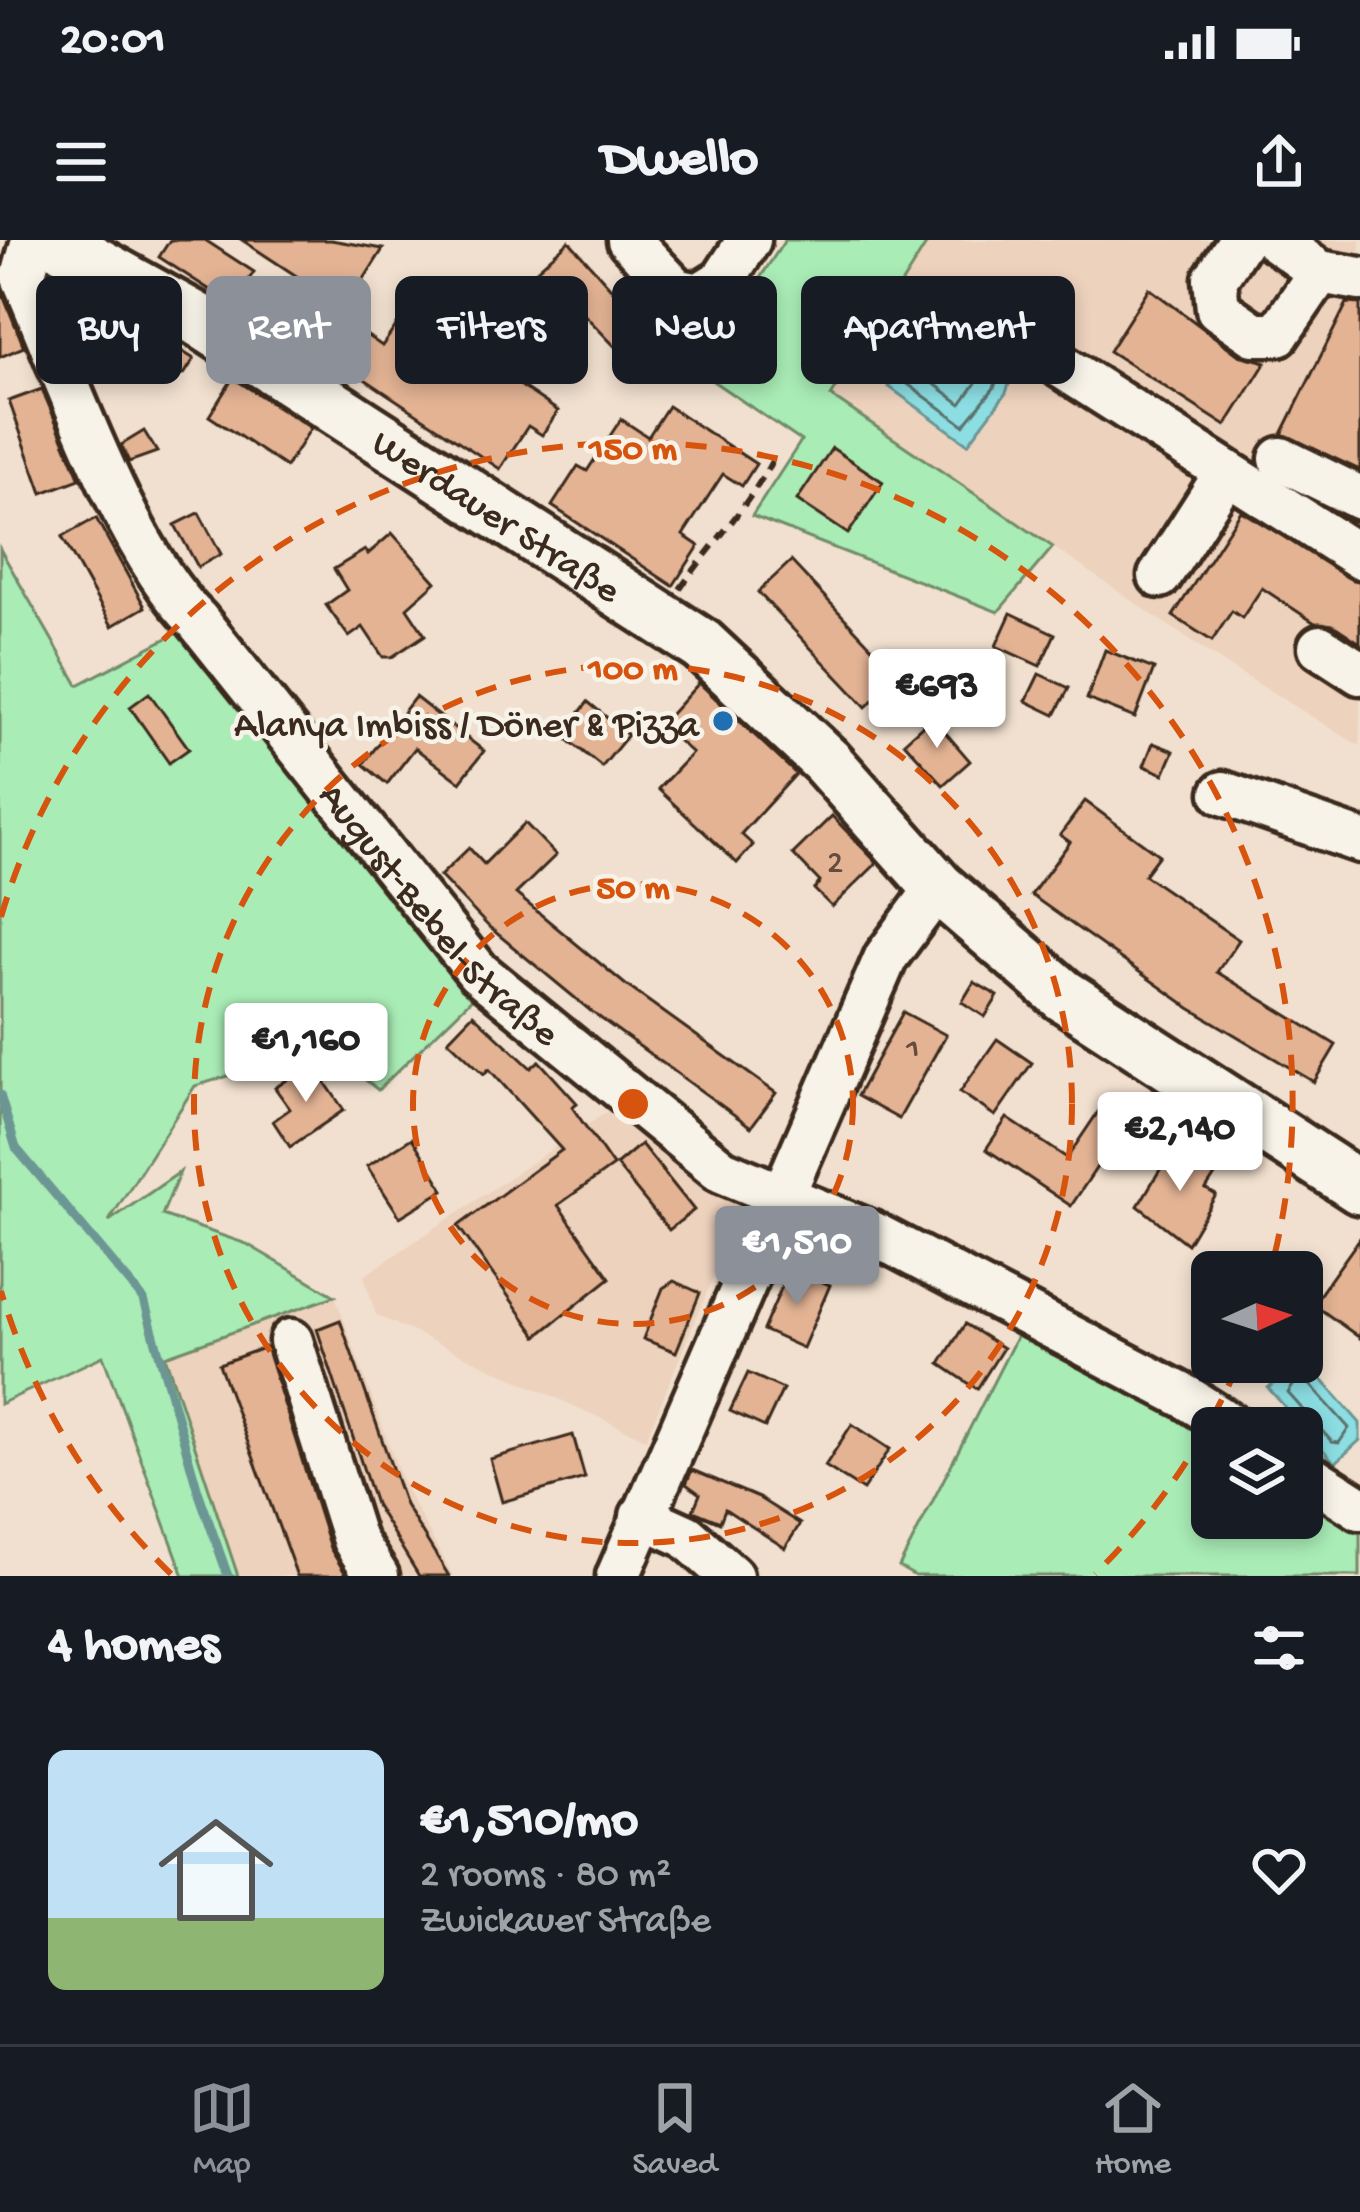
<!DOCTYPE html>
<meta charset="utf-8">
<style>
:root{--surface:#171b24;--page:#20242c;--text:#f1f3f6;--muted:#9ea1a6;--line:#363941;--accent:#8c9099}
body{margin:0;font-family:"Gochi Hand",sans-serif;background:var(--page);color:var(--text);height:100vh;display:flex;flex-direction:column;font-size:45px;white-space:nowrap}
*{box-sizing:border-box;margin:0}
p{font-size:39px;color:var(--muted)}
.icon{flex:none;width:66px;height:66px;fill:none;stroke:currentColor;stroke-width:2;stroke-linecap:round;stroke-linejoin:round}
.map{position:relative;height:1336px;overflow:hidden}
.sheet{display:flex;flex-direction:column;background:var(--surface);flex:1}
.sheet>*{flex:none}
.banner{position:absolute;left:36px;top:36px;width:1290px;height:108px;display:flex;gap:24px}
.needle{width:78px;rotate:87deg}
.fabs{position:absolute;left:1191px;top:1011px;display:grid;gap:24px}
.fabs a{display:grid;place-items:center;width:132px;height:132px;border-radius:18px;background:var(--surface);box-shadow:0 6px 18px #0003;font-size:60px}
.price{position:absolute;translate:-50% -102px;padding:0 27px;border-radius:12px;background:#fff;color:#222;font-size:39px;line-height:78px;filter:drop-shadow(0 3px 6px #0008)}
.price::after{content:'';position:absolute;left:50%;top:72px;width:36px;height:27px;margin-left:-18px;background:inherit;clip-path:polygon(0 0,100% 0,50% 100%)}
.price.selected{background:var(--accent);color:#fff}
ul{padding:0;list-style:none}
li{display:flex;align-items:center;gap:36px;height:300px;padding:0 48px}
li+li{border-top:3px solid var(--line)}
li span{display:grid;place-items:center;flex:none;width:336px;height:240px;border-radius:18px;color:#555}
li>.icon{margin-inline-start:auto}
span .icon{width:144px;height:144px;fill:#fffc;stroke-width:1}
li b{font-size:51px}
h2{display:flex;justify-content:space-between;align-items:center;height:144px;padding:0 48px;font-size:51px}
.pill{padding:0 42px;border-radius:18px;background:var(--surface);box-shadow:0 6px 18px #0003;font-size:42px;line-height:108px}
.pill.selected{background:var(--accent);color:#fff}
.status{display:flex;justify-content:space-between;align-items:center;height:84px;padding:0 60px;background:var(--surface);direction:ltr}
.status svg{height:33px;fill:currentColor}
header{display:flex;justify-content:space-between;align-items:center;height:156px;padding:0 48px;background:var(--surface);font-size:54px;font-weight:700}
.dock{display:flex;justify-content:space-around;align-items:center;height:168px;border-top:3px solid var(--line);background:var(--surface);font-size:33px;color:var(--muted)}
.dock a{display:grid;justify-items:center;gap:6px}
.dock .selected{color:var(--accent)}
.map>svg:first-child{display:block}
.built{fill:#edd2bd}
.green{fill:#a9ecb6;stroke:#728b6a;stroke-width:3}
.water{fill:#8cdee3;stroke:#6c9694;stroke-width:3}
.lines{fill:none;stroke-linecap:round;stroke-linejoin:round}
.shore{stroke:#5b726d;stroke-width:3}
.stream{stroke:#6c9694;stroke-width:9}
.building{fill:#e3b394;stroke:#3b2a1e;stroke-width:3}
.minor-casing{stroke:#3b2a1e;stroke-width:51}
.major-casing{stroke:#3b2a1e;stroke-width:60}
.path{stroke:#3b2a1e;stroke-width:6;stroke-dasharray:12 9;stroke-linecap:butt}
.minor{stroke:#f7f3e8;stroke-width:42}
.major{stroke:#f7f3e8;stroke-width:51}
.ring{fill:none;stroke:#d7540e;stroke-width:6;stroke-dasharray:21 15}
.poi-dot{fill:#1f6fb2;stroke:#f7f3e8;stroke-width:4.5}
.labels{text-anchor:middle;stroke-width:9;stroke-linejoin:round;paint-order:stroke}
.number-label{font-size:33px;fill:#654c3c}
.street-label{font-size:39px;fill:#3b2a1e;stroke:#f7f3e8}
.poi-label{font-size:39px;fill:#3b2a1e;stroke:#f7f3e8;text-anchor:end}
.centre{fill:#d7540e;stroke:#f7f3e8;stroke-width:6}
.ring-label{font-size:36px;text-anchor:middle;font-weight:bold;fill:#d7540e;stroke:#f7f3e8;stroke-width:9;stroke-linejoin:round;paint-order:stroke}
</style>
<div class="status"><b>20:01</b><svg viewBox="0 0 49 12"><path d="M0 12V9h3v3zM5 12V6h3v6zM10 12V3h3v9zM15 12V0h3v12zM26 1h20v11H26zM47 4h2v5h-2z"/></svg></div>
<header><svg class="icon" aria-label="menu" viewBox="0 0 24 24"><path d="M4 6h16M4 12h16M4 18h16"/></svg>Dwello<svg class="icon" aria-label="share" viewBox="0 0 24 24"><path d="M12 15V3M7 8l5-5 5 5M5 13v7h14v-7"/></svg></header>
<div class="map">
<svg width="1360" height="1336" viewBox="0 0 1360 1336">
<rect width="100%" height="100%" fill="#f1e0cf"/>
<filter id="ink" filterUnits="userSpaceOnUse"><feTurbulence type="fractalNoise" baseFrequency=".00833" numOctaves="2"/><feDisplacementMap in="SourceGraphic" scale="24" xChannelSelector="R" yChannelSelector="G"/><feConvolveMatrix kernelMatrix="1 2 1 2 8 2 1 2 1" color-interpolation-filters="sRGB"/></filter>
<g filter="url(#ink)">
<g class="built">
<path d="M929,0H1360V506L1222,422L831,156Z"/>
<path d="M620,863L745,960L646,1199L376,1075L364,1036Z"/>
<path d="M335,1056L405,1248L453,1336H238L165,1116Z"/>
</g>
<g class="green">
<path d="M785,0H929L831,156L1053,307L998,372L752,276L801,201L710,139L732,108L735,76Z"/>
<path d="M0,309L78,445L190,386L482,749L378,850L325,807L195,846L109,981L180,932L162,975L247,1004L335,1056L165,1116L238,1336H184L103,1116L0,1164Z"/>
<path d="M1023,1084L1212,1188V1278H1302V1241L1360,1279V1336H915L899,1327Z"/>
</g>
<g class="water">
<path d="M941,71L986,89L1014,129L1006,153L968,204L888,146L905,110Z"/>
<path d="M1303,1118L1360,1183V1200L1335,1223L1268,1148Z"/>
</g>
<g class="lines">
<g class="shore">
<path d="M945,86L978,99L1000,131L994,148L964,185L905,142L916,116Z"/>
<path d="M950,104L968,112L983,133L961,164L924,136Z"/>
<path d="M1298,1138L1305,1139L1349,1188L1339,1203L1332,1202L1288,1153Z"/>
</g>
<path class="stream" d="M0,855L16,908L144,1060L198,1251L228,1336"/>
</g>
<g class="building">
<path d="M170,0H205L254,32L234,61L224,59L159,17Z"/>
<path d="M242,0H331L383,9L340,77L382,106L408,69L558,171L542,195L528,186L500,229L309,102L303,110L267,85L298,37Z"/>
<path d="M569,1L627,66L631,62L661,93L631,123L573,63L563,72L531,35Z"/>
<path d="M0,48L24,107L0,117Z"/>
<path d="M1149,48L1239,115L1266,122L1226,186L1109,111Z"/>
<path d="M106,63L194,119L185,133L165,141L87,94Z"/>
<path d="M1347,63L1360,64V230L1282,194Z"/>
<path d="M233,138L311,188L286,227L209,176Z"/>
<path d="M42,149L80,239L42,253L9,161Z"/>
<path d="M668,166L756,224L742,246L723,234L683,295L699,306L673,346L552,266L578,226L587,231L621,179L648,197Z"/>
<path d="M144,191L157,212L129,222L121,205Z"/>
<path d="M832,208L883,242L848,294L797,260Z"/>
<path d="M1241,271L1360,342V403L1333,385L1315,383L1262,348L1242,378L1232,371L1212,401L1173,376Z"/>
<path d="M199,273L221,314L198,327L175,285Z"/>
<path d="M96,278L145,367L112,386L62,297Z"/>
<path d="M392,293L436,342L407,368L425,395L392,417H383L363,387L349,397L326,365L347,350L334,329L365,310L368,314Z"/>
<path d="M791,321L899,436L866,467L758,352Z"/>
<path d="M1011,373L1055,394L1040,426L996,406Z"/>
<path d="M1105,410L1154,429L1135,478L1087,459Z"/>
<path d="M1039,434L1069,448L1055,475L1026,461Z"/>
<path d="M699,443L796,534L741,594L753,605L737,623L658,549L692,513L661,485Z"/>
<path d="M149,453L189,509L169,523L130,467Z"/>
<path d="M415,457L484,511L460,542L415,508L387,544L363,524Z"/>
<path d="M588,462L628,495L602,527L562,495Z"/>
<path d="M932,477L970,521L943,545L904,502Z"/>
<path d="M1153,503L1174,511L1164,534L1144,526Z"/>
<path d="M1085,561L1159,615L1144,635L1239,700L1217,732L1336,805L1314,842L1190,768L1031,655L1070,602L1060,595Z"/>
<path d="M832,576L877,623L832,667L814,649L820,642L793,614Z"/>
<path d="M525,583L556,615L516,654L626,745L776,853L751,887L592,772L489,687L440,636L469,608L484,624Z"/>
<path d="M974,742L998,756L985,777L962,762Z"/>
<path d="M903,772L946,795L899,879L857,856Z"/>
<path d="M473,774L531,828L539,821L577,863L572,867L613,926L558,965L610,1038L537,1096L458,986L562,910L489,829L484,834L448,800Z"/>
<path d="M997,799L1032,823L995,876L960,852Z"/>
<path d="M312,823L344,870L290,907L273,881L290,869L275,848Z"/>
<path d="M1100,869L1125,885L1071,966L986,909L1007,878L1067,918Z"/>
<path d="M412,898L444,950L400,977L367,926Z"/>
<path d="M641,904L694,970L669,990L616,925Z"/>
<path d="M1175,905L1217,932L1206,949L1216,955L1187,1004L1138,966Z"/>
<path d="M1360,998V1098L1313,1064Z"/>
<path d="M790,1028L830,1045L803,1108L763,1090Z"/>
<path d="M674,1041L700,1053L676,1112L643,1099L663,1048Z"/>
<path d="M340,1080L405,1265L449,1336H419L375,1264L317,1089Z"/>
<path d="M965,1084L1003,1108L977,1149L940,1124Z"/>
<path d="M266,1107L330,1308L347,1336H297L219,1124Z"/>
<path d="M748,1133L783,1149L765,1187L730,1171Z"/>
<path d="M852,1184L890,1209L863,1250L825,1226Z"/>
<path d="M573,1195L585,1238L502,1262L490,1219Z"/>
<path d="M692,1230L759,1258L800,1284L785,1308L725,1269L720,1282L693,1271L700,1254L686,1244Z"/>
</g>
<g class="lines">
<g class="minor-casing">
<g id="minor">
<path id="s1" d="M33,0L23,37C64,130 126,313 197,380L478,732L722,931L874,994L1186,1157L1235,1188"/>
<path d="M629,0L676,50L699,55L723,40L749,0"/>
<path d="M1241,0L1215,39L1218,69L1254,94H1278L1320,32"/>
<path d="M1275,0L1320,32L1360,39"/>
<path d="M1061,126L1360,317"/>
<path d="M1281,219L1360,258"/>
<path d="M1160,336L1226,233"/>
<path d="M1320,407L1360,433"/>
<path d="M1223,553L1360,601"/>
<path d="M291,1101L354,1300L377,1336"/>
<path d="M1302,1231L1360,1268"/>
<path d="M642,1276L686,1296L731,1336"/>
<path d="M618,1336L886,717L938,647"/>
</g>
</g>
<g class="major-casing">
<g id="major">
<path id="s2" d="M54,0L197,79L702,405L826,521L938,647L1063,755L1360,948"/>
</g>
</g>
<path class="path" d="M680,349C711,305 747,268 772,221"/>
<use href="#minor" class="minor"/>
<use href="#major" class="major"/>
</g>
</g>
<g class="ring">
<circle cx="633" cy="864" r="220"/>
<circle cx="633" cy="864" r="439"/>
<path d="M1237 1127A659 659 0 0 1 1095 1334M171 1334A659 659 0 0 1 1 1051M1 677A659 659 0 0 1 1271 1029"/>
</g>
<circle class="poi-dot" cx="723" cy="481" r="12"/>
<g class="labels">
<g class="number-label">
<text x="835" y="631">2</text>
<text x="913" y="817">1</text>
</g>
<g class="street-label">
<text dy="14" stroke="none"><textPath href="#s2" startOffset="522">Werdauer Straße</textPath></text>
<text dy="14" stroke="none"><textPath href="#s1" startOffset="807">August-Bebel-Straße</textPath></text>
</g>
<g class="poi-label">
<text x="699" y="495">Alanya Imbiss / Döner &amp; Pizza</text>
</g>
</g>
<circle cx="633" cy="864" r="18" class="centre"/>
<g class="ring-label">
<text x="633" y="218">150 m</text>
<text x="633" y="438">100 m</text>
<text x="633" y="657">50 m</text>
</g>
</svg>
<div class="fabs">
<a><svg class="needle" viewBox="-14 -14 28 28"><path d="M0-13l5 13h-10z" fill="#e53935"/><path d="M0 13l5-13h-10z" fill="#9ea1a6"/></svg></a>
<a><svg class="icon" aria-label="layers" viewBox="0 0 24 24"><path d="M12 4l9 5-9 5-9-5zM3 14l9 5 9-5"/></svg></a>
</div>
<b class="price" style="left:937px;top:511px">€693</b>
<b class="price" style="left:306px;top:865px">€1,160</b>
<b class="price" style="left:1180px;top:954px">€2,140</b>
<b class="price selected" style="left:797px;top:1068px">€1,510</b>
<div class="banner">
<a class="pill">Buy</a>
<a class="pill selected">Rent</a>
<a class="pill">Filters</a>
<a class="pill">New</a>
<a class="pill">Apartment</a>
</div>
</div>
<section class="sheet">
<h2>4 homes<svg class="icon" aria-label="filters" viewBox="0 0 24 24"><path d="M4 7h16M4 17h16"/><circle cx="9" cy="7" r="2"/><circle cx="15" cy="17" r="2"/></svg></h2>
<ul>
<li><span style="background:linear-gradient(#bfe0f5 70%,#8fb573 0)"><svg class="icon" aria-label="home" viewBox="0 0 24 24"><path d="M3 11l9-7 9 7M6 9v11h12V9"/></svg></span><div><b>€1,510/mo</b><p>2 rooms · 80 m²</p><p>Zwickauer Straße</p></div><svg class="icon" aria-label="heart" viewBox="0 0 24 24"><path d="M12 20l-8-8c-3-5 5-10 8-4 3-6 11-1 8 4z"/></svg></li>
</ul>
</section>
<nav class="dock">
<a class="selected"><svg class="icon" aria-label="map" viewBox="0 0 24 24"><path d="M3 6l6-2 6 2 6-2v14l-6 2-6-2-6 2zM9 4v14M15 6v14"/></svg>Map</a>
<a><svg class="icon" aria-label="saved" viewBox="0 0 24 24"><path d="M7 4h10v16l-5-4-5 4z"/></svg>Saved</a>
<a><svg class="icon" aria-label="home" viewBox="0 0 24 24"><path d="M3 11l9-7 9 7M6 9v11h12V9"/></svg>Home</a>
</nav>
